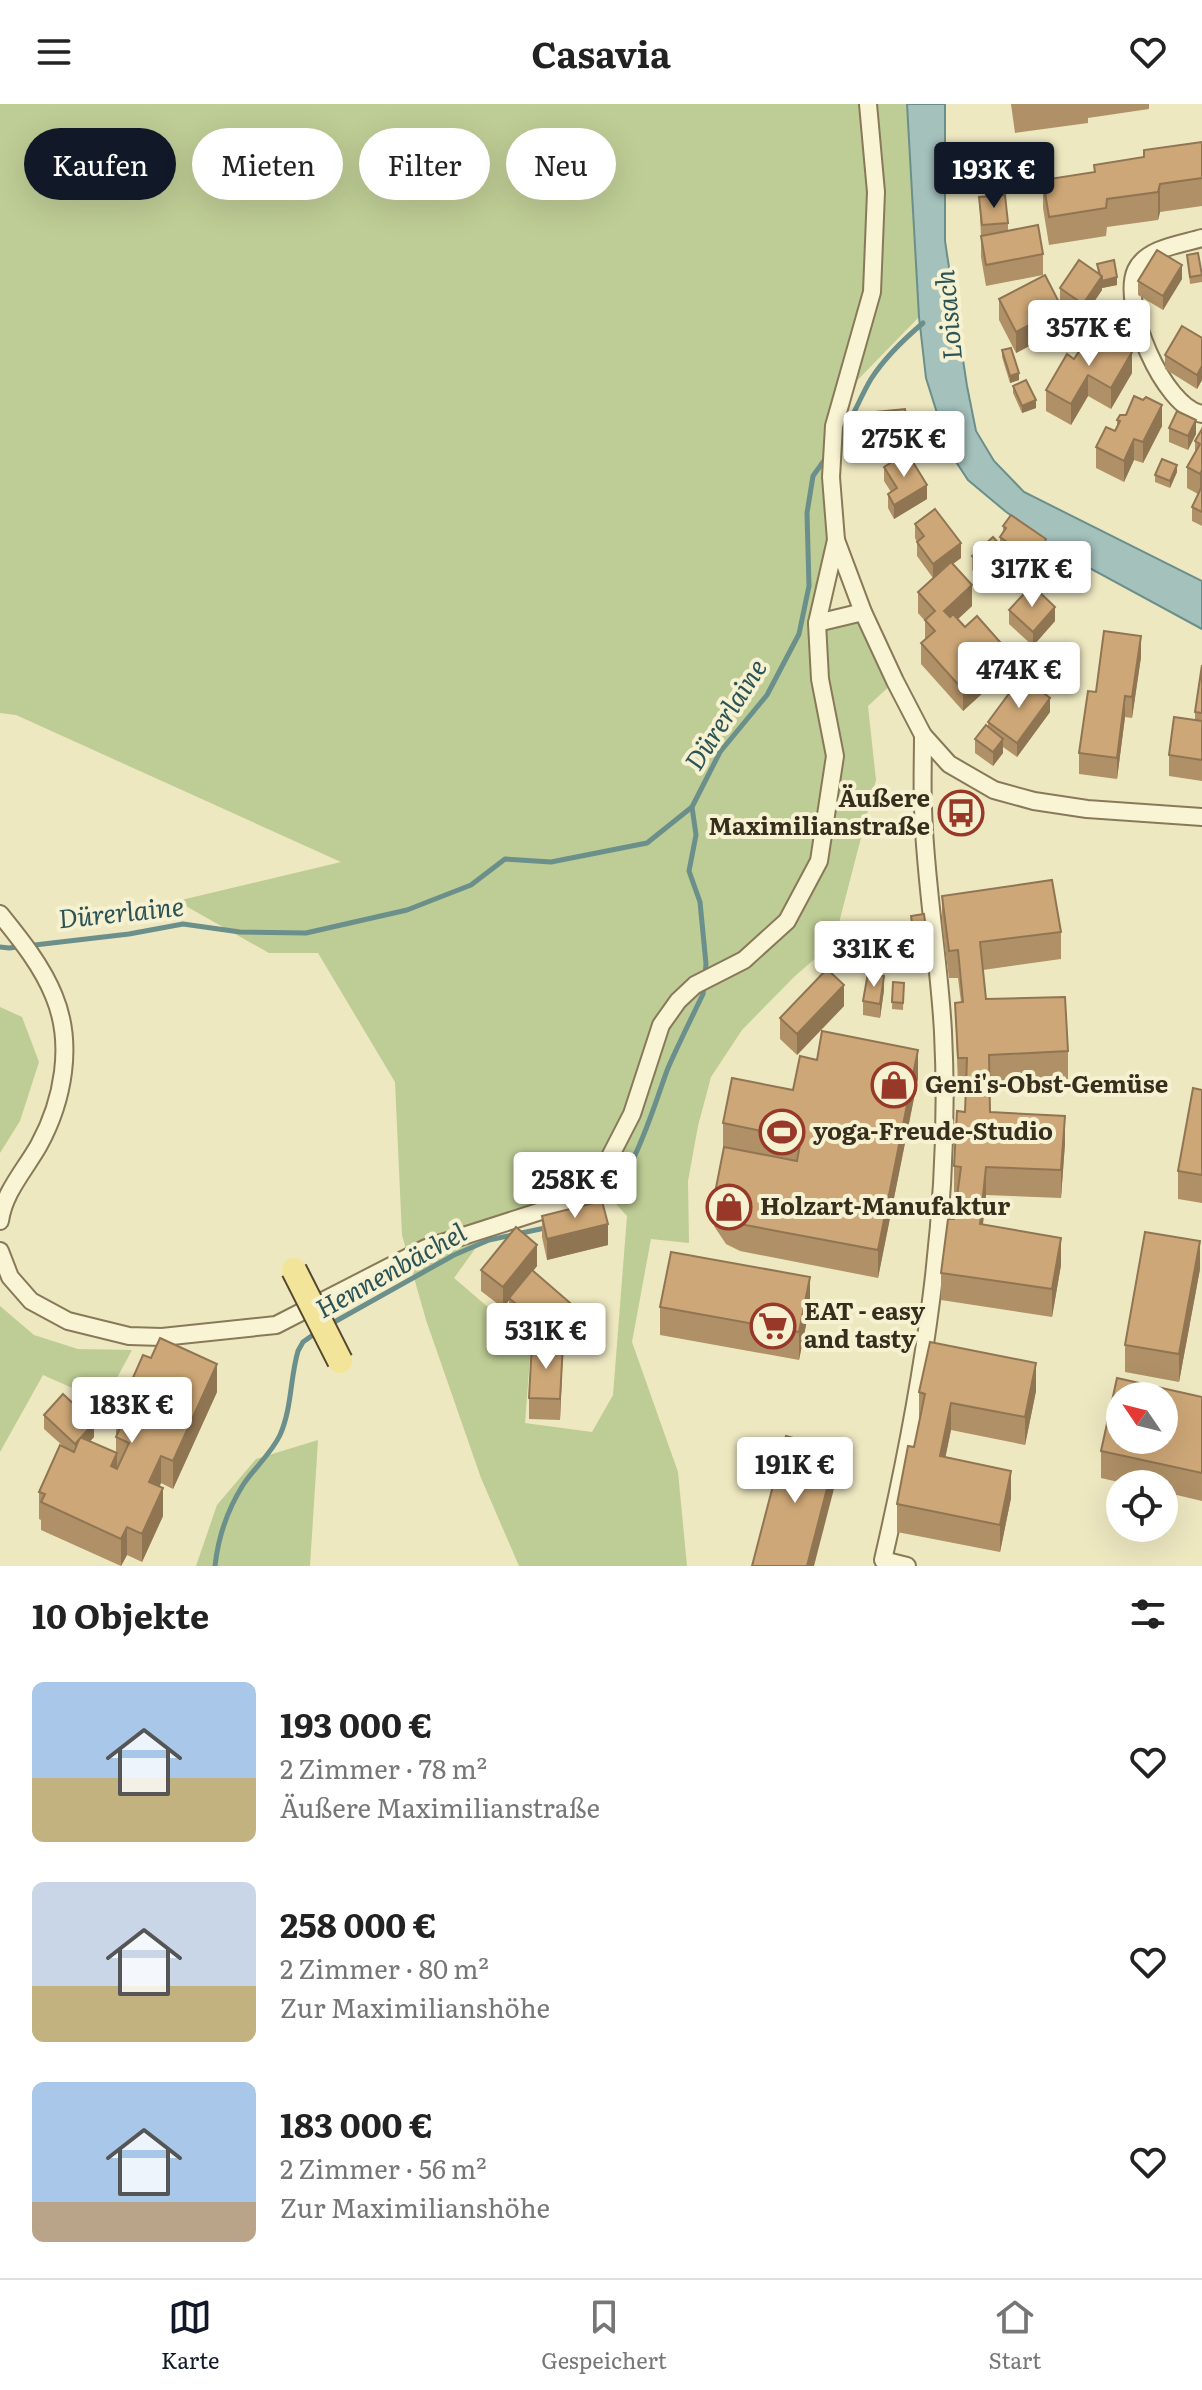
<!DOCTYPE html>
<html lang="de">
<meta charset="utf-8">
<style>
:root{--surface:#fff;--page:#f2f2f2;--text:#222;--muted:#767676;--line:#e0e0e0;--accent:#111827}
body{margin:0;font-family:Literata,serif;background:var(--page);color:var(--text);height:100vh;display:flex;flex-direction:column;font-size:30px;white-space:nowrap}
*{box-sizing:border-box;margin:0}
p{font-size:26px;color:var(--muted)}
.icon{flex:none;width:44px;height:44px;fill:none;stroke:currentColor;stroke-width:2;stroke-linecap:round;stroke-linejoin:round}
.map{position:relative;height:1462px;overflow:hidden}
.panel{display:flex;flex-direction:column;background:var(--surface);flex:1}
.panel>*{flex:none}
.hud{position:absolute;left:24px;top:24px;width:800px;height:72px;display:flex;gap:16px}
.needle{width:52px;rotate:305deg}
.fabs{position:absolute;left:1106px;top:1278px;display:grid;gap:16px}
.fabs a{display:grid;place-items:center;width:72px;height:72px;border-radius:50%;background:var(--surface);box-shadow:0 8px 32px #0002;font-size:40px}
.price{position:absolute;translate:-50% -68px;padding:0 18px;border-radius:8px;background:#fff;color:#222;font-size:26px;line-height:52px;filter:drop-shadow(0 2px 4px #0008)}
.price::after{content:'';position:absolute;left:50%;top:48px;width:24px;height:18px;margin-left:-12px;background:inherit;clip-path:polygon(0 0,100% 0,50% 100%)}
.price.selected{background:var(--accent);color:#fff}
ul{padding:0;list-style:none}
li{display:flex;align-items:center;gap:24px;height:200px;padding:0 32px}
li span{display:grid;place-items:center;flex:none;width:224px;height:160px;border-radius:12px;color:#555}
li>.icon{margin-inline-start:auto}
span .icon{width:96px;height:96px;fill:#fffc;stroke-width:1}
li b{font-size:34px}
h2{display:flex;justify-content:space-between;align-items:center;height:96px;padding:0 32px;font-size:34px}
.pill{padding:0 28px;border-radius:36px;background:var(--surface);box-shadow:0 8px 32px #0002;font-size:28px;line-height:72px}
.pill.selected{background:var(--accent);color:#fff}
header{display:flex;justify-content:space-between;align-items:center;height:104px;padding:0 32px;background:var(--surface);font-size:36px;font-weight:700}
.tab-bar{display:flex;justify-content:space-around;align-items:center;height:112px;border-top:2px solid var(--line);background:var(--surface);font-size:22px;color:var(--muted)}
.tab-bar a{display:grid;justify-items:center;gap:4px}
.tab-bar .selected{color:var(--accent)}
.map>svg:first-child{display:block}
.green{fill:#becc95;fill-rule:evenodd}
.water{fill:#a4c1bc;stroke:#6b8f8b;stroke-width:2}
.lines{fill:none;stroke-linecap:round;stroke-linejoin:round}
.stream{stroke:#6b8f8b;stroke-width:5}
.street-casing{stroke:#887959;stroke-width:20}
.street{stroke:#f9f4d4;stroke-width:16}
.primary-bridge-casing{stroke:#55462d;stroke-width:28;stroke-linecap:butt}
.primary-bridge{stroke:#f2e498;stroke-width:24}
.wall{fill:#b09066}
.shaded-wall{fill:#907553}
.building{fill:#cda777;stroke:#907553;stroke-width:2;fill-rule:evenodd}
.labels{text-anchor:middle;stroke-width:8;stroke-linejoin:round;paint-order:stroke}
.poi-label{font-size:24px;font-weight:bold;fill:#372e1d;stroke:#f6f1d1;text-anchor:start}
.water-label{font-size:26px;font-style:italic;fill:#2c5457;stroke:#f6f1d1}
</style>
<header><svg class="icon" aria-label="menu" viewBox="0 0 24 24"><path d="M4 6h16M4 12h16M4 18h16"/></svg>Casavia<svg class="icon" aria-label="heart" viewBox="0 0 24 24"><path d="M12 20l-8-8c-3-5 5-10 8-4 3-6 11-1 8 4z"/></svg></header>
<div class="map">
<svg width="1202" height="1462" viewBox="0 0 1202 1462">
<rect width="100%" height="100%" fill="#eee8c1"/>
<g class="green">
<path d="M0,0H907L919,213L842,292L836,436L817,518L863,508L895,577L868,602L876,676L834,838L794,873L742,926L711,973L698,1022L688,1077L689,1139L651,1135L632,1238L678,1368L687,1462H519L481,1374L426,1216L402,1131L395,978L318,849H269L177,797L341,758L16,611L0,609ZM597,1079L627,1112L613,1291L592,1328L525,1319L531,1240L454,1174L491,1123Z"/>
<path d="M0,903L22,913L39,958L20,1017L0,1049Z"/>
<path d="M0,1202L34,1231L78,1245L132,1246L104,1298L43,1271L0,1348Z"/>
<path d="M318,1336L310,1462H196L217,1401L256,1355Z"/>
</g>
<path class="water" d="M907,0H945V137L967,282L976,327L994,357L1024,388L1202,477V525L1058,447L1005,407L968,376L949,347L926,274L919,213Z"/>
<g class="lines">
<g class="stream">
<path d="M838,336C852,317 859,295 871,275C885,253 903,236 923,219"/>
<path d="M692,703L696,731L689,767L700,798L706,860L705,872"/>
<path d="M0,843L9,844L129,830L183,820L240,828L306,829L407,806L471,781L505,755L551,758L647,739L692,703L720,648L767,591L799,530L809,482L807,409L813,372L828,351"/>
<path d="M598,1100C631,1084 655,998 668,964C679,939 691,915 703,890L704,882"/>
<path d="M329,1221L454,1151L489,1136L545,1124"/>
<path d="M215,1462C218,1434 228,1405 243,1381C254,1364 271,1350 280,1331C292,1304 290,1274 298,1247L303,1238L317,1228"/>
</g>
<g class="street-casing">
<g id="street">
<path d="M868,0L876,88L872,188L834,322L831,373L836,436L863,508L895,577L923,631L949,660L994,686L1034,697L1087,705L1202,713"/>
<path d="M1202,134C1182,140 1146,144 1136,166C1120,200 1163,303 1202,310"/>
<path d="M817,519L863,508"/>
<path d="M0,810C21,836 42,862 54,892C74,940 63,997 39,1041C25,1066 4,1088 0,1117"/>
<path d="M0,1147L10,1173L31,1197L68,1217L129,1232L162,1233L276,1221L426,1144L560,1101L597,1078L632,1010L661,921L678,897L695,881L744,856L787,817L819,757L835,652L820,575L817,519L836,436"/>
<path d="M907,1462L883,1456C923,1283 952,1106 943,928C939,853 925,779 923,704C922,680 923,655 923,631"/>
</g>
</g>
<use href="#street" class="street"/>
<g class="primary-bridge-casing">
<path id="primary-bridge" d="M294,1166L340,1257"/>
</g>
<use href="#primary-bridge" class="primary-bridge"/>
</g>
<g class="wall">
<path d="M1011,0H1149V5L1088,14V19L1015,29Z"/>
<path d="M1202,38V102L1160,108L1158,116L1107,123L1106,132L1049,141L1043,104V76L1094,68V61L1144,53Z"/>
<path d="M979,93L1008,119V127L1043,150V171L986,182L981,153V132Z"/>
<path d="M1187,151L1202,171V178L1190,180Z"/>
<path d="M1097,160L1117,181L1102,184V186L1083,214L1060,198V184L1098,169Z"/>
<path d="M1182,175L1163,206L1138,191V177Z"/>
<path d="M999,195L1062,225L1016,249L999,216Z"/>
<path d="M1202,234V276L1197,285L1165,265V251Z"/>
<path d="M1115,245L1132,269L1111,305L1088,292L1071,321L1046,307V286L1074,255Z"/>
<path d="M1002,246L1019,276L1010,279L1002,253Z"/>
<path d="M1013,282L1036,304L1022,309L1013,289Z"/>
<path d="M866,309L909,340V354L906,355L927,395L894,415L888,404V390L891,388L884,377V363L895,356L879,357L878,343L868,344Z"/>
<path d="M1117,316L1162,322L1143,359L1134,356L1124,378L1096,364V343L1115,327L1117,324Z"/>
<path d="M1169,324L1196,330L1188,346L1169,338Z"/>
<path d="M1202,325V422L1192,417V403L1198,390L1187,384V363L1195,349V337Z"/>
<path d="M1177,368L1170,384L1155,378V371Z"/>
<path d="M915,420L961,454L953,460L972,502L958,515L1007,567L963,607L921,560V539L925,536V517L918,509V488L933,474L917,452V438L915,434Z"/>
<path d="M1003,422L1046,438L1048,454L1041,464L1037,461L1035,465L1027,459L1024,464L1013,456V470L992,488L972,466V452L1000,441V433L1003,427Z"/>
<path d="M1009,506L1055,517L1033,542L1009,520Z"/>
<path d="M1141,553L1132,614L1125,613L1117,675L1079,670V649L1096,588Z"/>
<path d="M1202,561V677L1169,672V651L1195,616V608Z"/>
<path d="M1029,568L1053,572L1044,585L1029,575Z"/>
<path d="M1050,608L1017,653L1003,643V649L993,662L975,649V635L988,623V618Z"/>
<path d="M942,792L1061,828V855L983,866L986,895L1068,947V975L989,978L990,1008L1065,1039L1061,1094L986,1091L983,1120L1061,1161L1052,1213L941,1196V1169L954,1115L957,1091L954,1090V1062L965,1008L966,982H958L955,899L961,898L958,874H949L942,820Z"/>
<path d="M911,812L926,825V832L913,834Z"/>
<path d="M893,878L904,879L903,906L892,905Z"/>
<path d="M884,886L880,914L863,911V897Z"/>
<path d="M844,902L797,951L780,935V914Z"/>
<path d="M918,974L878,1174L740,1147L726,1140L714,1122V1094L723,1047V1019Z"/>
<path d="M1202,986V1099L1178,1095V1067Z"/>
<path d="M542,1112L608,1141L547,1156L542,1133Z"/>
<path d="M537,1162L533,1167L576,1225L563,1241L560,1316L529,1315V1294L538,1239L509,1215V1196L503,1204L481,1187V1166Z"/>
<path d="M1200,1165L1179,1278L1125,1268V1241Z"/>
<path d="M810,1201L799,1256L660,1231V1203Z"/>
<path d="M1036,1287L1025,1341L951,1326L945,1353L1011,1394L1000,1448L897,1428V1400L914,1343L919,1316V1288Z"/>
<path d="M217,1288L173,1385L161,1379L159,1383L163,1412L142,1458L127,1451L121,1462L41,1426V1416L39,1415V1388L64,1343L44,1325V1311L94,1333L90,1337L116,1349V1312Z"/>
<path d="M1202,1293V1397L1164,1388V1380H1127L1101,1374V1347Z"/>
</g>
<g class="shaded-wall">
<path d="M1160,80V108L1158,116V88Z"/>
<path d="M1182,161V175L1163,206V192Z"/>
<path d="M1102,172L1117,173V181L1102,184V186L1083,214V200Z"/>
<path d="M1062,204V225L1016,249V228Z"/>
<path d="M1132,248V269L1111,305V284Z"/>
<path d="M1202,262V276L1197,285V271Z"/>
<path d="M1019,269V276L1010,279V272Z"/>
<path d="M1088,271V292L1071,321V300Z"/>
<path d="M1036,296V304L1022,309V302Z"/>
<path d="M1162,301V322L1143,359V338Z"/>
<path d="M1196,316V330L1188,346V332Z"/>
<path d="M1134,335V356L1124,378V357Z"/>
<path d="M1177,361V368L1170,384V377Z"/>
<path d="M1202,366V387L1200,391V370Z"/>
<path d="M927,381V395L894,415V401Z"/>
<path d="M1046,435V443L1048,440V454L1041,464V450Z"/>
<path d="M961,439V454L933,474V460Z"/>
<path d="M1027,445V459L1024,464V450Z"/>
<path d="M1037,447V461L1035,465V451Z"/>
<path d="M1013,456V470L992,488V474Z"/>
<path d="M972,481V502L944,528V507Z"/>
<path d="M1055,503V517L1033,542V528Z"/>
<path d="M1141,532V553L1132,614V593Z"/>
<path d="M1007,546V567L963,607V586Z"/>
<path d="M1053,565V572L1044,585V578Z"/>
<path d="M1125,592V613L1117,675V654Z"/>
<path d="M1050,594V608L1017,653V639Z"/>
<path d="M1003,635V649L993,662V648Z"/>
<path d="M884,872V886L880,914V900Z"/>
<path d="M844,881V902L797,951V930Z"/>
<path d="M918,946V974L878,1174V1146Z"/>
<path d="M1065,1012V1039L1061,1094V1066Z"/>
<path d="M986,1063V1091L980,1147V1120Z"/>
<path d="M608,1120V1141L547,1156V1135Z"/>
<path d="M1061,1134V1161L1052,1213V1185Z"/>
<path d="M1200,1137V1165L1179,1278V1250Z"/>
<path d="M537,1141V1162L503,1204V1183Z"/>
<path d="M810,1173V1201L799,1256V1228Z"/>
<path d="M576,1204V1225L563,1241L560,1316V1295L553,1252V1231Z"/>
<path d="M1036,1259V1287L1025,1341V1313Z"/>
<path d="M217,1260V1288L173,1385V1357Z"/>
<path d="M951,1299V1326L940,1380V1352Z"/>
<path d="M94,1319V1333L75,1354V1340Z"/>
<path d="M837,1346V1373L814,1462H807Z"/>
<path d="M117,1349V1377L111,1362Z"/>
<path d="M161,1352V1379L149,1406V1378Z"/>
<path d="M1011,1367V1394L1000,1448V1421Z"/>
<path d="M163,1384V1412L142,1458V1430Z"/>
<path d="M127,1423V1451L121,1462V1435Z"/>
</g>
<g class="building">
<path d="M1202,38V74L1160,80L1158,88L1107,95L1106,104L1049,113L1043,76L1095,68L1094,61L1144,53V46Z"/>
<path d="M1005,91L1008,119L982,121L979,93Z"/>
<path d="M1038,121L1043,150L986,161L981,132Z"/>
<path d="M1157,146L1182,161L1163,192L1138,177Z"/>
<path d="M1198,149L1202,171L1190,173L1187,151Z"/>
<path d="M1079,156L1102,172L1083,200L1060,184Z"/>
<path d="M1114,156L1117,173L1102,177V172L1100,171L1097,160Z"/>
<path d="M1045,171L1062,204L1016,228L999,195Z"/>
<path d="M1182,222L1202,234V262L1197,271L1165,251Z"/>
<path d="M1094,232L1115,245L1118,240L1132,248L1111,284L1088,271L1071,300L1046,286L1067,250L1074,255L1085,238Z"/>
<path d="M1011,244L1019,269L1010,272L1002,246Z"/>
<path d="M1026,276L1036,296L1022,302L1013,282Z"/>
<path d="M1134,292L1143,296L1146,293L1162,301L1143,338L1134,335L1124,357L1096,343L1106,323L1115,327L1120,317L1117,316L1120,311H1126Z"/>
<path d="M905,305L909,340L879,343L878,329L868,330L866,309Z"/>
<path d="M1177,307L1196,316L1188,332L1169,324Z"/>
<path d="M1202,325V366L1200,370L1187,363L1200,340L1195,337Z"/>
<path d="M903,351L908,357L911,355L927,381L894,401L888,390L897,384L884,363Z"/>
<path d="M1162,355L1177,361L1170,377L1155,371Z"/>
<path d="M1202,382V408L1192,403Z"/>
<path d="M935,405L961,439L933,460L917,438L924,432L915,420Z"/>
<path d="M1011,411L1046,435L1045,437L1048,440L1041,450L1037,447L1035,451L1027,445L1024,450L1000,433L1006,424L1003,422Z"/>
<path d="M993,433L1013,456L992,474L972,452Z"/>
<path d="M951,458L972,481L944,507L950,513L953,510L965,523L977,512L1007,546L963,586L921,539L935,527L925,516L935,507L918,488Z"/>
<path d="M1032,481L1055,503L1033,528L1009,506Z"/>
<path d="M1104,527L1141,532L1132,593L1125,592L1117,654L1079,649L1088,587L1096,588Z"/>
<path d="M1038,555L1053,565L1044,578L1029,568Z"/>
<path d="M1202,561V609L1195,608Z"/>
<path d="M1022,572L1050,594L1017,639L988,618Z"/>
<path d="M1174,613L1202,617V656L1169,651Z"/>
<path d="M986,621L1003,635L993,648L975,635Z"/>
<path d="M1052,776L1061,828L980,838L986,895L1065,893L1068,947L989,951L990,1008L1065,1012L1061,1066L986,1063L980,1120L1061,1134L1052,1185L941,1169L948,1115H954L961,1063L954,1062L957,1007L965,1008L967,954H958L955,899L963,898L958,846L949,847L942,792Z"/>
<path d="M924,810L926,825L913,826L911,812Z"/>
<path d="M827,865L844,881L797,930L780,914Z"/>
<path d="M868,869L884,872L880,900L863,897Z"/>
<path d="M893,878L904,879L903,899L892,898Z"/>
<path d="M822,927L918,946L878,1146L740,1120L726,1113L714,1094L724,1043L797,1057L801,1035L723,1019L732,974L793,986L800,952L817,956Z"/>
<path d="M1193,984L1202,986V1071L1178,1067Z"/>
<path d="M602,1097L608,1120L547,1135L542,1112Z"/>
<path d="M516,1123L537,1141L503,1183L481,1166Z"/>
<path d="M1145,1128L1200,1137L1179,1250L1125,1241Z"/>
<path d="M671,1148L810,1173L799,1228L660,1203Z"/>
<path d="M532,1166L576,1204L553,1231L509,1194Z"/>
<path d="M160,1234L217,1260L173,1357L161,1352L149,1378L163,1384L142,1430L127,1423L121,1435L41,1398L45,1390L39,1388L60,1341L74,1348L80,1333L117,1349L111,1362L117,1365L129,1339L116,1333L124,1315L116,1312L143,1251L151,1254Z"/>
<path d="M930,1238L1036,1259L1025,1313L951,1299L940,1352L1011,1367L1000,1421L897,1400L908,1342L914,1343L925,1290L919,1288Z"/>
<path d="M532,1239L563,1240L560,1295L529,1294Z"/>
<path d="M1117,1274L1202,1293V1369L1101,1347ZM1120,1292H1164V1336H1120Z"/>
<path d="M63,1290L94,1319L75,1340L44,1311Z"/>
<path d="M786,1332L837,1346L807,1462H752Z"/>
</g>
<defs>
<g id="bus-ring" transform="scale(2.3)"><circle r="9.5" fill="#f6f1d1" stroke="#973828" stroke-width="1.5"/><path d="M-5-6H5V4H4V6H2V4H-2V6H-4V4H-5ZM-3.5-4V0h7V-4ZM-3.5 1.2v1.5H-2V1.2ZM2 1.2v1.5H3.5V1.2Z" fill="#973828"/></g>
<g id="shop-ring" transform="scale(2.3)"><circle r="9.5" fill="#f6f1d1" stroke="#973828" stroke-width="1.5"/><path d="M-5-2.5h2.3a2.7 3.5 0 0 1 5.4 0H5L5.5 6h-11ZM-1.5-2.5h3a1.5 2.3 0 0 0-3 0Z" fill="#973828"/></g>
<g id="stadium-ring" transform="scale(2.3)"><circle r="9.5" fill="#f6f1d1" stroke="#973828" stroke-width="1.5"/><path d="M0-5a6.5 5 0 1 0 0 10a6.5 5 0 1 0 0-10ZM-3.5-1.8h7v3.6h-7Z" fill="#973828"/></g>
<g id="supermarket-ring" transform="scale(2.3)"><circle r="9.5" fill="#f6f1d1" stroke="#973828" stroke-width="1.5"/><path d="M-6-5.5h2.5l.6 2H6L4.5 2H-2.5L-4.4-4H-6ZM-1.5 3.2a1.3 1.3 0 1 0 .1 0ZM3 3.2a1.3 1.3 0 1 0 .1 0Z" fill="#973828"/></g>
</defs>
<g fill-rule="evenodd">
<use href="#bus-ring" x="961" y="709"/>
<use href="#shop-ring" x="894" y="981"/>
<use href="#stadium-ring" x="782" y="1028"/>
<use href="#shop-ring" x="729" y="1103"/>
<use href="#supermarket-ring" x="773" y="1222"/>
</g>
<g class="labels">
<g class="poi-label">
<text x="930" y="703" text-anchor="end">Äußere<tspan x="930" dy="28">Maximilianstraße</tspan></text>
<text x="925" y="989">Geni's-Obst-Gemüse</text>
<text x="813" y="1036">yoga-Freude-Studio</text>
<text x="760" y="1111">Holzart-Manufaktur</text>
<text x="804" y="1216">EAT - easy<tspan x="804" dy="28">and tasty</tspan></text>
</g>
<g class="water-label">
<text transform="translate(949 211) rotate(-95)" y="9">Loisach</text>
<text transform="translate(726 611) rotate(-57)" y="9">Dürerlaine</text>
<text transform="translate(121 809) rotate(-6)" y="9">Dürerlaine</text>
<text transform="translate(391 1167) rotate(-29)" y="9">Hennenbächel</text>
</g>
</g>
</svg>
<div class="fabs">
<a><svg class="needle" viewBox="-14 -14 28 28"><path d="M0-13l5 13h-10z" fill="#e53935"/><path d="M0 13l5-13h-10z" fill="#767676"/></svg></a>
<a><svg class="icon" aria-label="locate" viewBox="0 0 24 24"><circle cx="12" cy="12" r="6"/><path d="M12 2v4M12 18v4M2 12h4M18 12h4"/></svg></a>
</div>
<b class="price selected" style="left:994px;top:106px">193K €</b>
<b class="price" style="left:1089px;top:264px">357K €</b>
<b class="price" style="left:904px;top:375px">275K €</b>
<b class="price" style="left:1032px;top:505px">317K €</b>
<b class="price" style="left:1019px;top:606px">474K €</b>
<b class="price" style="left:874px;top:885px">331K €</b>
<b class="price" style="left:575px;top:1116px">258K €</b>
<b class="price" style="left:546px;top:1267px">531K €</b>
<b class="price" style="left:132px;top:1341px">183K €</b>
<b class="price" style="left:795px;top:1401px">191K €</b>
<div class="hud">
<a class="pill selected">Kaufen</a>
<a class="pill">Mieten</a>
<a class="pill">Filter</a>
<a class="pill">Neu</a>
</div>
</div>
<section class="panel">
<h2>10 Objekte<svg class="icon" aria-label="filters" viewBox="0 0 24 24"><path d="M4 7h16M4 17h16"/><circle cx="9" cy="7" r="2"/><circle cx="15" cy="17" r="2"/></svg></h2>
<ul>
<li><span style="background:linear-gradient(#a9c7e8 60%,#c2b280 0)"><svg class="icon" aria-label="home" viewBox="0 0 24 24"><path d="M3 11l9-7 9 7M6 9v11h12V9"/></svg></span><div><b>193 000 €</b><p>2 Zimmer · 78 m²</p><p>Äußere Maximilianstraße</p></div><svg class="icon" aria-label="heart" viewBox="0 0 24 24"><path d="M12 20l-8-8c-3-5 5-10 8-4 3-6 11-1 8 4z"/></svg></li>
<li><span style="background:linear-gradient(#c9d6e8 65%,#c2b280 0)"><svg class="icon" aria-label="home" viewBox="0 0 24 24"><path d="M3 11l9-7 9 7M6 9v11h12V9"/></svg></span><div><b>258 000 €</b><p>2 Zimmer · 80 m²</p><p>Zur Maximilianshöhe</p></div><svg class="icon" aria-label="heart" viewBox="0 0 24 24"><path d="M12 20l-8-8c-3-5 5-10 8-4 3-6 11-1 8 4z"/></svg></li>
<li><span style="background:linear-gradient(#a9c7e8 75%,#b9a48a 0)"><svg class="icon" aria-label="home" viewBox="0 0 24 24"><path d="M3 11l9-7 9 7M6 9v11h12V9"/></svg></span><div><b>183 000 €</b><p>2 Zimmer · 56 m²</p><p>Zur Maximilianshöhe</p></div><svg class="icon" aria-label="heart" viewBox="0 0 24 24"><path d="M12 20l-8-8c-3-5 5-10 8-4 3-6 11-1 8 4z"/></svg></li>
</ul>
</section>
<nav class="tab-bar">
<a class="selected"><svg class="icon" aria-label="map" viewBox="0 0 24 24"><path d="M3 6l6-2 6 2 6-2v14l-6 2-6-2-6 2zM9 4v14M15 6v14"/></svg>Karte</a>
<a><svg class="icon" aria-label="saved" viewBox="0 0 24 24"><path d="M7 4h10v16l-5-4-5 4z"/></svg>Gespeichert</a>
<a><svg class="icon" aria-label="home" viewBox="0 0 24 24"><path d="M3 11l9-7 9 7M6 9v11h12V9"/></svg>Start</a>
</nav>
